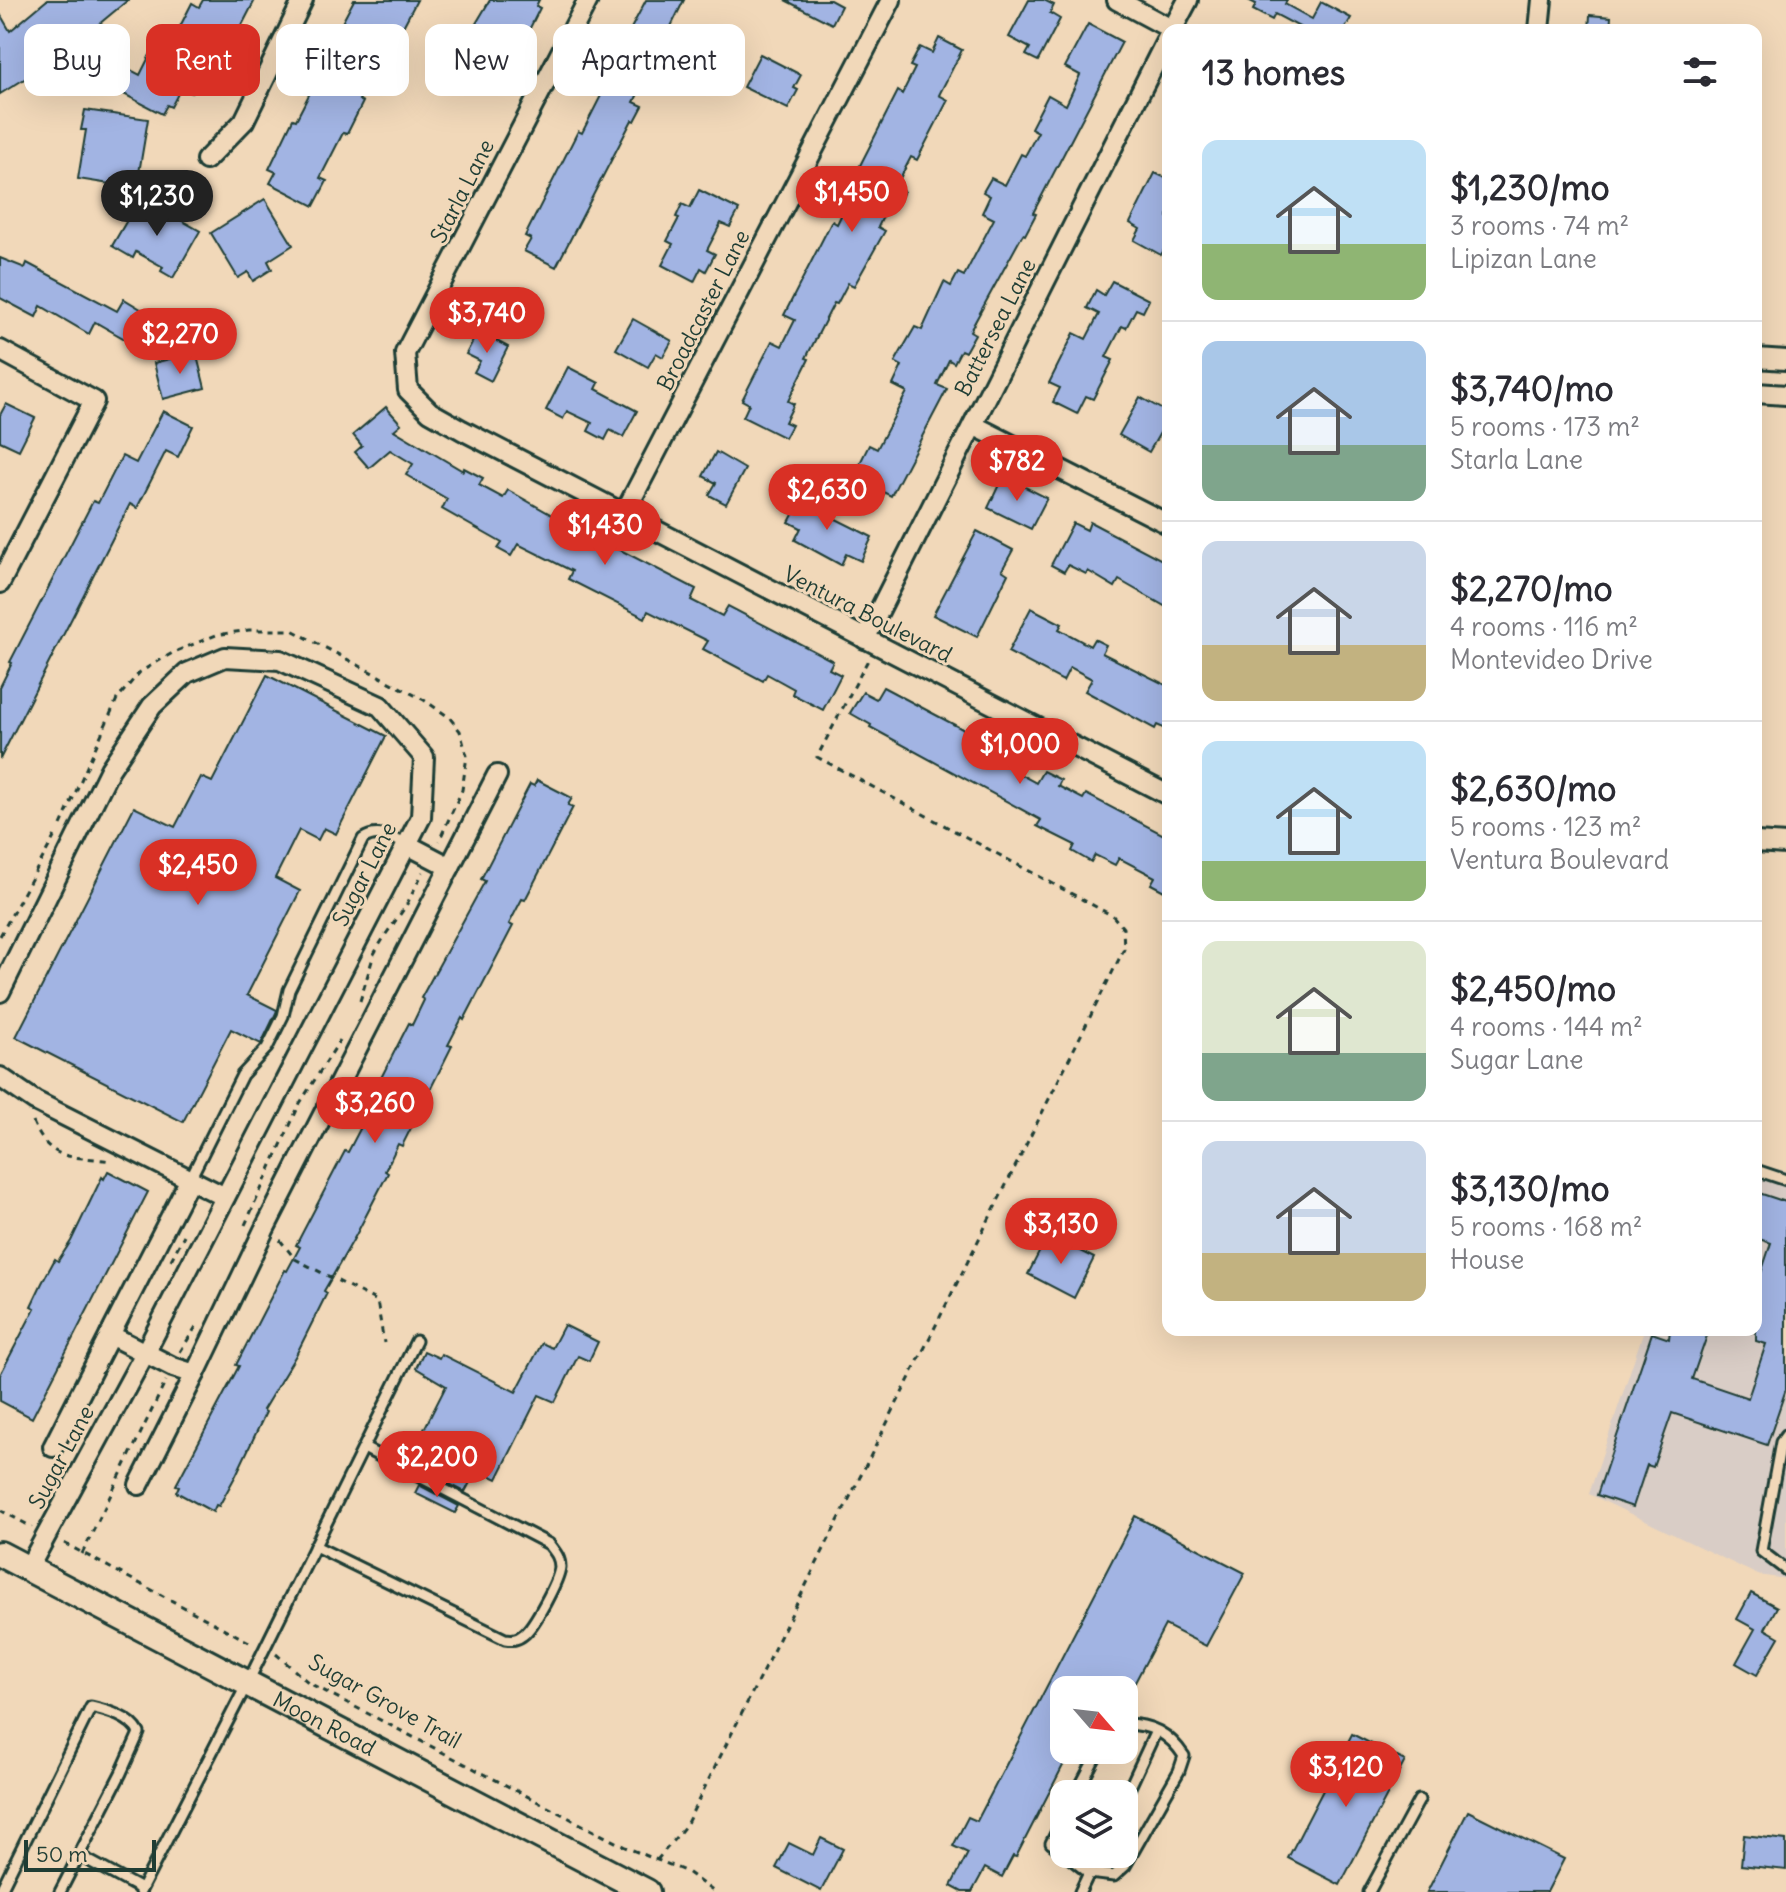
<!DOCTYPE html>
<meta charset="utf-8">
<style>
:root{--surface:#fff;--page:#f7f7f7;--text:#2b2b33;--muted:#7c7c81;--line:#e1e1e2;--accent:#d93025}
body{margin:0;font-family:Delius,sans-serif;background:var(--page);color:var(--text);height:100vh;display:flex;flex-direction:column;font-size:30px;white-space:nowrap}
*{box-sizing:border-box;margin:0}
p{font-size:26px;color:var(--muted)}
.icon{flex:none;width:44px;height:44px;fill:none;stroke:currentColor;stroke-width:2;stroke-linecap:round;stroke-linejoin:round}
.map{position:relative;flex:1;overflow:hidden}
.sheet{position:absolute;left:1162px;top:24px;width:600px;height:1312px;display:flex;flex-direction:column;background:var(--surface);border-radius:16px;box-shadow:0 8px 32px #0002}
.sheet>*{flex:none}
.guide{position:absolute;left:24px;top:24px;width:760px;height:72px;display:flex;gap:16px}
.needle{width:52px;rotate:118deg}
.buttons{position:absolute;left:1050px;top:1676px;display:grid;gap:16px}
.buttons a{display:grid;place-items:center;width:88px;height:88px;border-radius:16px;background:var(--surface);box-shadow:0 8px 32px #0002;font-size:40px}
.scale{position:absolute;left:24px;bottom:20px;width:132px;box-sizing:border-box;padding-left:8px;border:4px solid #1f3d34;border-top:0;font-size:22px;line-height:28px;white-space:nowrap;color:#1f3d34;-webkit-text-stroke:6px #f1d8b9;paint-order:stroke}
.price{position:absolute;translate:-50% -68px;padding:0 18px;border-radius:28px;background:var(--accent);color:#fff;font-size:26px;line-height:52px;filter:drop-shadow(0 2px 4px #0008)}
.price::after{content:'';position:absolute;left:50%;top:48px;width:24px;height:18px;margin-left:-12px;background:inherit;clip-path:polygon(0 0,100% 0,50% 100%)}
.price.selected{background:#222;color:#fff}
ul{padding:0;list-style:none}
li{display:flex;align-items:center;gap:24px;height:200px;padding:0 40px}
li+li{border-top:2px solid var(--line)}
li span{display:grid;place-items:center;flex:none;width:224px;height:160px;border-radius:16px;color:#555}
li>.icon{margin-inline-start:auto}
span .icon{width:96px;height:96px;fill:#fffc;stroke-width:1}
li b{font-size:34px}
h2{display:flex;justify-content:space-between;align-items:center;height:96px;padding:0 40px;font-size:34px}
.chip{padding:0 28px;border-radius:16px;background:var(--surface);box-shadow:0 8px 32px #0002;font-size:28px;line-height:72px}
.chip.selected{background:var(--accent);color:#fff}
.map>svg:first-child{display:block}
.built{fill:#d9cdc6}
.building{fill:#a2b4e3;stroke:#1f3d34;stroke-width:2}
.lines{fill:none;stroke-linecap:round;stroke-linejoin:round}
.lane-casing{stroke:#1f3d34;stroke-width:15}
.street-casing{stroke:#1f3d34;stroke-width:24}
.secondary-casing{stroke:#1f3d34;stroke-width:30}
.path{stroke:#1f3d34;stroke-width:3;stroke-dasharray:6 6;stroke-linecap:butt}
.lane{stroke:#f1d8b9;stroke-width:9}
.street{stroke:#f1d8b9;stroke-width:18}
.secondary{stroke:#f1d8b9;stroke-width:24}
.labels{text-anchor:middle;stroke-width:6;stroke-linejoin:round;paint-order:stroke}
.street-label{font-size:22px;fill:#1f3d34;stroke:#f1d8b9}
</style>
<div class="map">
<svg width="1786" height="1892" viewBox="0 0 1786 1892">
<rect width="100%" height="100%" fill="#f1d8b9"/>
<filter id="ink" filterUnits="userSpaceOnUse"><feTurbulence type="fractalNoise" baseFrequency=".0125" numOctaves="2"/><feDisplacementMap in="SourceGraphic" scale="16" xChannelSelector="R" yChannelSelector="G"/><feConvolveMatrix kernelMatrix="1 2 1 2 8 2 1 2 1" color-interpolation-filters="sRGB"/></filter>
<g filter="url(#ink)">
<path class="built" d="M1756,1165L1786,1171V1579L1758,1575L1589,1494L1644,1330H1756Z"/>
<g class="building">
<path d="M47,0H128L57,59L0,94V14L10,31Z"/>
<path d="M203,0H255L224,60L213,53L192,93L181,88L171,107L167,105L162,114L118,91L129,69L140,75L159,37L171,44L192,3L199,7Z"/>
<path d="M354,0H417L384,63L378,61L359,100L363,102L347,134L343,133L320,178L327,181L314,206L270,183L276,172L269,169L293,119L296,120L337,40L334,38Z"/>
<path d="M490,0H539L536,6L540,8L528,32L524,30L508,58L514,61L504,80L466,59L475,42L468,37Z"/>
<path d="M646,0H684L634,102L643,106L635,121L632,120L556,267L524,251L531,239L525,236L578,131L582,133L612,74L608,72Z"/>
<path d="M785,0H830L841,6L832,24Z"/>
<path d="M1029,0H1044L1054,5L1050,13L1060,19L1038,61L1026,55L1030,48L1009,37Z"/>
<path d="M1248,0H1287L1285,4L1312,19L1321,2L1351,18L1344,30H1305L1275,14L1272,20L1253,10L1256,4Z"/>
<path d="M1590,15L1611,17L1610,30H1589Z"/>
<path d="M1088,24L1122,42L1033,213L1036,214L1025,235L1023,234L970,331L975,334L965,352L961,350L954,363L949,360L937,385L947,389L891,496L853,477L869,445L877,449L907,392L893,385L902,366L895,362L915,327L922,330L944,282L951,286L958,273L964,276L994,219L982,213L990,196L983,192L991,178L1005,185L1021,154L1025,156L1038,132L1031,128L1048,95L1066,105L1080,75L1065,67Z"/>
<path d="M939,38L962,50L939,95L948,100L917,160L911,157L896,186L904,191L897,205L890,202L878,227L885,231L854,286L848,283L837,304L834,303L806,358L809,359L788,401L794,404L785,422L792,425L785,438L743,417L749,404L742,400L772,341L782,346L795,320L784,315L832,221L837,224L854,189L849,187L898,91L902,94L915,68L910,66L920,47L932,53Z"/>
<path d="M760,54L801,75L794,88L798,90L788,109L743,87Z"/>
<path d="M85,110L148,119L139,173L131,172L129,187L78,179L86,130H81Z"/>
<path d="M1155,173L1168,179V243L1161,255L1134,240L1140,229L1130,223Z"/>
<path d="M699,190L739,210L730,227L721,223L707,250L715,254L706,271L701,268L694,282L662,265L673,244L667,241L679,218L676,217L682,204L690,208Z"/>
<path d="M265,199L293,245L268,261L272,269L253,281L248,272L238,278L211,233Z"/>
<path d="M137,203L151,211L154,205L200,231L173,278L161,271L163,267L136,252L133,258L112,246Z"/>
<path d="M0,258L25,268L27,263L117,311L124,299L154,317L147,329L154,333L144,350L95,322L89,334L41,306L36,317L0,298Z"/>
<path d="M1112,281L1149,300L1143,312L1136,309L1126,328L1122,326L1106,357L1113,360L1093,399L1086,396L1077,414L1053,402L1060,388L1049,383L1074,333L1086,339L1099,314L1087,308L1096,290L1104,295Z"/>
<path d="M633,319L672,341L663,357L656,353L648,367L616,349Z"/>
<path d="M478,331L508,347L491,381L474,372L480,361L466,354Z"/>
<path d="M196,352L205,388L163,399L154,363Z"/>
<path d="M568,367L599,383L596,389L637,411L623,437L610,430L605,440L588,431L592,423L567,411L563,419L546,410Z"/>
<path d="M1140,397L1168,413V419L1149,452L1119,435Z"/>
<path d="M6,404L35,418L19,450L0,441V415Z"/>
<path d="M386,407L401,424L394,430L463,471L464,468L483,478L479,485L503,498L508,490L580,531L579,534L604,547L607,543L696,589L691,600L722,616L728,606L833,661L829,669L841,675L823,710L792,694L794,689L767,674L763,681L703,649L708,641L648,611L645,618L568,579L572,571L518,544L511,556L498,549L502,543L442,509L447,499L406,475L413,464L390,450L369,468L355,452L362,446L353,435Z"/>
<path d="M163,411L193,426L178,457L166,451L137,508L130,504L0,759V687L12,663L10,662L93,501L98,503L122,456L136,463Z"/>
<path d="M716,452L745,469L726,504L709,495L716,483L703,476Z"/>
<path d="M1003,476L1047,498L1031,529L988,508Z"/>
<path d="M806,491L820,499L817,505L831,513L830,516L872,537L861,561L846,554L841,565L795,540L801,528L789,522Z"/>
<path d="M1090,522L1168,563V608L1119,580L1115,587L1088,571L1086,574L1068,565L1064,572L1051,565L1073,523L1087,530Z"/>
<path d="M977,531L1013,550L1002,570L1008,574L977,637L933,615Z"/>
<path d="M1031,608L1062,624L1059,629L1090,646L1094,639L1106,645L1102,653L1168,686V730L1157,725L1155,729L1085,691L1092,679L1070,667L1063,681L1008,652Z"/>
<path d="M267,675L386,736L336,834L324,828L318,840L299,830L275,878L300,891L247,995L277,1010L276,1013L261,1044L231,1029L183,1122L16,1037L134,807L175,827L201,777L212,782Z"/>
<path d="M883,687L1019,759L1012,770L1036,783L1043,771L1061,780L1058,786L1083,799L1086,794L1168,837V893L1151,884L1155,877L1119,858L1115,865L1095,855L1091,862L1072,851L1075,845L1037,826L1041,820L870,727L871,725L850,713L863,692L876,699Z"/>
<path d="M537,780L572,798L568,805L573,807L525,900L522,899L509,924L513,926L464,1020L462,1018L448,1045L452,1046L402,1146L398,1144L385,1171L388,1173L356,1235L324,1291L327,1293L296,1355L263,1410L266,1412L236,1475L219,1506L216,1505L213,1512L176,1492L179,1486L176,1485L239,1366L236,1365L285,1270L287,1271L300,1247L296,1245L345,1151L348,1152L361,1127L357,1125L409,1023L412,1025L424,1000L421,998L485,881L481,879L530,784L534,786Z"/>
<path d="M108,1171L148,1192L32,1418L0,1401V1375L35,1308L31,1306L42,1283L55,1259L58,1261L71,1241L102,1177L104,1179Z"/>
<path d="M1756,1192L1786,1202V1389L1767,1445L1672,1413L1653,1467L1647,1465L1633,1507L1597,1495L1652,1333L1669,1339L1670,1330H1709L1692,1379L1748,1398L1766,1344L1756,1341V1288L1771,1243L1756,1238Z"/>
<path d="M1048,1235L1094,1258L1074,1298L1028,1274Z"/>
<path d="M564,1325L598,1342L589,1361L578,1356L555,1402L539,1395L497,1479L477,1469L465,1492L426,1472L438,1449L419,1439L446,1386L416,1368L424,1351L439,1358L441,1354L516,1392L542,1343L552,1348Z"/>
<path d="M419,1485L459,1506L455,1513L415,1493Z"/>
<path d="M1135,1516L1245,1573L1206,1646L1165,1625L1131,1690H1064V1750H1071L1016,1857L1013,1856L1002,1877L985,1868L972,1892H962L951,1886L968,1853L953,1846L968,1817L977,1821Z"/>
<path d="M1751,1593L1777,1607L1765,1629L1779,1637L1757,1675L1736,1663L1755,1629L1737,1619Z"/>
<path d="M1352,1734L1405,1761L1340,1885L1288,1858Z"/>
<path d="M1468,1811L1564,1859L1547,1892H1427Z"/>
<path d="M1744,1835L1786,1840V1870L1741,1865Z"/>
<path d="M821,1838L843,1849L821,1891L776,1868L789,1843L813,1855Z"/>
</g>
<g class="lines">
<g class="lane-casing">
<g id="lane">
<path d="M1756,1170L1786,1180"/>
<path d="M190,1179L242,1075L267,1048L283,1016L289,990L363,839C378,829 391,838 406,844"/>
<path d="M1786,1435L1781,1442L1761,1551L1786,1570"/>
<path d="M315,1546L505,1639C512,1640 517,1640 523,1635C534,1627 559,1580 560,1567C560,1557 555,1552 549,1544L364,1448"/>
<path d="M1076,1794L1099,1750"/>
<path d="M1124,1800L1156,1731"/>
<path d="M1064,1817L1051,1843L1064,1853"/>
<path d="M1065,1854L1089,1873L1114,1876L1125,1866L1179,1771L1184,1756C1169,1733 1151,1724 1124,1724"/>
<path d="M80,1856L141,1889"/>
<path d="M0,1892L91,1707C108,1711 131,1717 139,1733L121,1773L60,1892"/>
<path d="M140,1892L247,1684L416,1341"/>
<path d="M1080,1892L1098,1854"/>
<path d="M1369,1892L1419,1800"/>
</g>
</g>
<g class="street-casing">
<g id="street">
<path d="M588,0L405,353L408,390L430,412L462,430L1168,795"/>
<path d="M1117,0L1173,30"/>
<path d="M1172,30L1188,0"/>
<path d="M1539,30L1542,0"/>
<path d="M206,160L244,121L303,0"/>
<path d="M0,350L94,401L0,583"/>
<path d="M1756,358L1786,360"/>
<path d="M1756,393L1786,395"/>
<path d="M973,425L1168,524"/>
<path d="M624,514L891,0"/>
<path d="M865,639L1168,37"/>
<path d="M1756,842L1786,844"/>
<path d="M406,844L450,867"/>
<path d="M0,992L110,769L152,706L187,673L225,657L280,660L380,706L424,757L421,817L145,1353L28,1569"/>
<path d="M0,1077L35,1101L225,1197"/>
<path d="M195,1374L264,1230L497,775"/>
<path d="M53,1447L110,1335"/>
<path d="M139,1485L195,1374L173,1367L110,1335L190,1179"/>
</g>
</g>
<g class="secondary-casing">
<g id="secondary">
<path id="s1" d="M0,1554L647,1892"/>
</g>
</g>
<g class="path">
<path d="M61,825L117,699L140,672L174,652L216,635L249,630H292L424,700L449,717L460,731L467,756L462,790L439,841"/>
<path d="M0,936L57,832"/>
<path d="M360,1001L374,954L386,934L406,906L423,872"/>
<path d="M33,1122C51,1164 72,1155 111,1161"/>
<path d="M245,1225L300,1103L340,1040"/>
<path d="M280,1240L295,1259L377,1301L384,1343"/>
<path d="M171,1260L184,1235"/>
<path d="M180,1352L197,1325"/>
<path d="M0,1510L32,1527"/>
<path d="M64,1543L251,1643"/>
<path d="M82,1554L166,1381"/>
<path d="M276,1654L309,1683L625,1847L687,1872L714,1892"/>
<path d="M657,1860L686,1825L1124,949L1123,928L1113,916L817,757L869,658"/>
</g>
<use href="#lane" class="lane"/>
<use href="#street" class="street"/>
<use href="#secondary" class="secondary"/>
</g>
</g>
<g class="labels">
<g class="street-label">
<text transform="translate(462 191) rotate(-63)" y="8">Starla Lane</text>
<text transform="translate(703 310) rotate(-63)" y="8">Broadcaster Lane</text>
<text transform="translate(995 327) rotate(-63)" y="8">Battersea Lane</text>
<text transform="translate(868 614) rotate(27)" y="8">Ventura Boulevard</text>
<text transform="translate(364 874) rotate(-63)" y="8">Sugar Lane</text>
<text transform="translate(61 1457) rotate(-62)" y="8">Sugar Lane</text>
<text transform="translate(385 1701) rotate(29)" y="8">Sugar Grove Trail</text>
<text dy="8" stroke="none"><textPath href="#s1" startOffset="366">Moon Road</textPath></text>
</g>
</g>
</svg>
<div class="buttons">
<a><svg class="needle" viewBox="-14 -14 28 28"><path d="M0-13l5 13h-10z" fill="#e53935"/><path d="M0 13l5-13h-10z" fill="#7c7c81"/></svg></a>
<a><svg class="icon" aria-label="layers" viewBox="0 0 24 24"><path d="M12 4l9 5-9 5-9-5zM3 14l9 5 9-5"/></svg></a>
</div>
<div class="scale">50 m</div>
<b class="price" style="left:852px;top:234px">$1,450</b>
<b class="price selected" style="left:157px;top:238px">$1,230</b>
<b class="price" style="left:487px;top:355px">$3,740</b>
<b class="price" style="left:180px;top:376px">$2,270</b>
<b class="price" style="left:1017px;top:503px">$782</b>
<b class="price" style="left:827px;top:532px">$2,630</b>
<b class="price" style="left:605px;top:567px">$1,430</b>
<b class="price" style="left:1020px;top:786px">$1,000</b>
<b class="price" style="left:198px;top:907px">$2,450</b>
<b class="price" style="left:375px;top:1145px">$3,260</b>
<b class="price" style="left:1061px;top:1266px">$3,130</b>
<b class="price" style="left:437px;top:1499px">$2,200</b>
<b class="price" style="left:1346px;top:1809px">$3,120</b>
<div class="guide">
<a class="chip">Buy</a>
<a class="chip selected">Rent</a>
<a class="chip">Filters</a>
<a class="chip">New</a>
<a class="chip">Apartment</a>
</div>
<section class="sheet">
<h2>13 homes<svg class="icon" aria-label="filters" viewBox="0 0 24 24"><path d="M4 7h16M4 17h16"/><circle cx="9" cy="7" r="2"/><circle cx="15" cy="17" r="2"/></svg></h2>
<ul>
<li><span style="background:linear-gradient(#bfe0f5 65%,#8fb573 0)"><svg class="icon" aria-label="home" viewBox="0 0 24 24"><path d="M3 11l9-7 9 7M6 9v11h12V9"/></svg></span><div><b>$1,230/mo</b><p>3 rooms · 74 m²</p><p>Lipizan Lane</p></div></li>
<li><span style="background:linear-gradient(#a9c7e8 65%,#7fa58c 0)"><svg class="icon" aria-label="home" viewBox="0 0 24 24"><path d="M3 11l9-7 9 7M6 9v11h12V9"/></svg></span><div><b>$3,740/mo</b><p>5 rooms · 173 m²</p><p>Starla Lane</p></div></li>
<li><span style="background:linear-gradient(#c9d6e8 65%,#c2b280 0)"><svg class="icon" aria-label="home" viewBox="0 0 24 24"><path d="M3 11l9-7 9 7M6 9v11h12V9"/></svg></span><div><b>$2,270/mo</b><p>4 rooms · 116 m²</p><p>Montevideo Drive</p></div></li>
<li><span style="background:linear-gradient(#bfe0f5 75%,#8fb573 0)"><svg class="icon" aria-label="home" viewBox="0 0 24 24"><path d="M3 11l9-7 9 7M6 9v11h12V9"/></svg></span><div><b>$2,630/mo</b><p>5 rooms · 123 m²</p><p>Ventura Boulevard</p></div></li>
<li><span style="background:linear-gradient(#dfe7d0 70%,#7fa58c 0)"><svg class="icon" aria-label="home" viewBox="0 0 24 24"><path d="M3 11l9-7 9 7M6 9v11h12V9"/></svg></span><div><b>$2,450/mo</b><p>4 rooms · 144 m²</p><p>Sugar Lane</p></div></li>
<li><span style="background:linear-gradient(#c9d6e8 70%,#c2b280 0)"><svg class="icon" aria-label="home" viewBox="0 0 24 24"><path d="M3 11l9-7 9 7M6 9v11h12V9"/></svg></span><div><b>$3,130/mo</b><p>5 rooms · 168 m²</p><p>House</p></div></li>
</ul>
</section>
</div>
